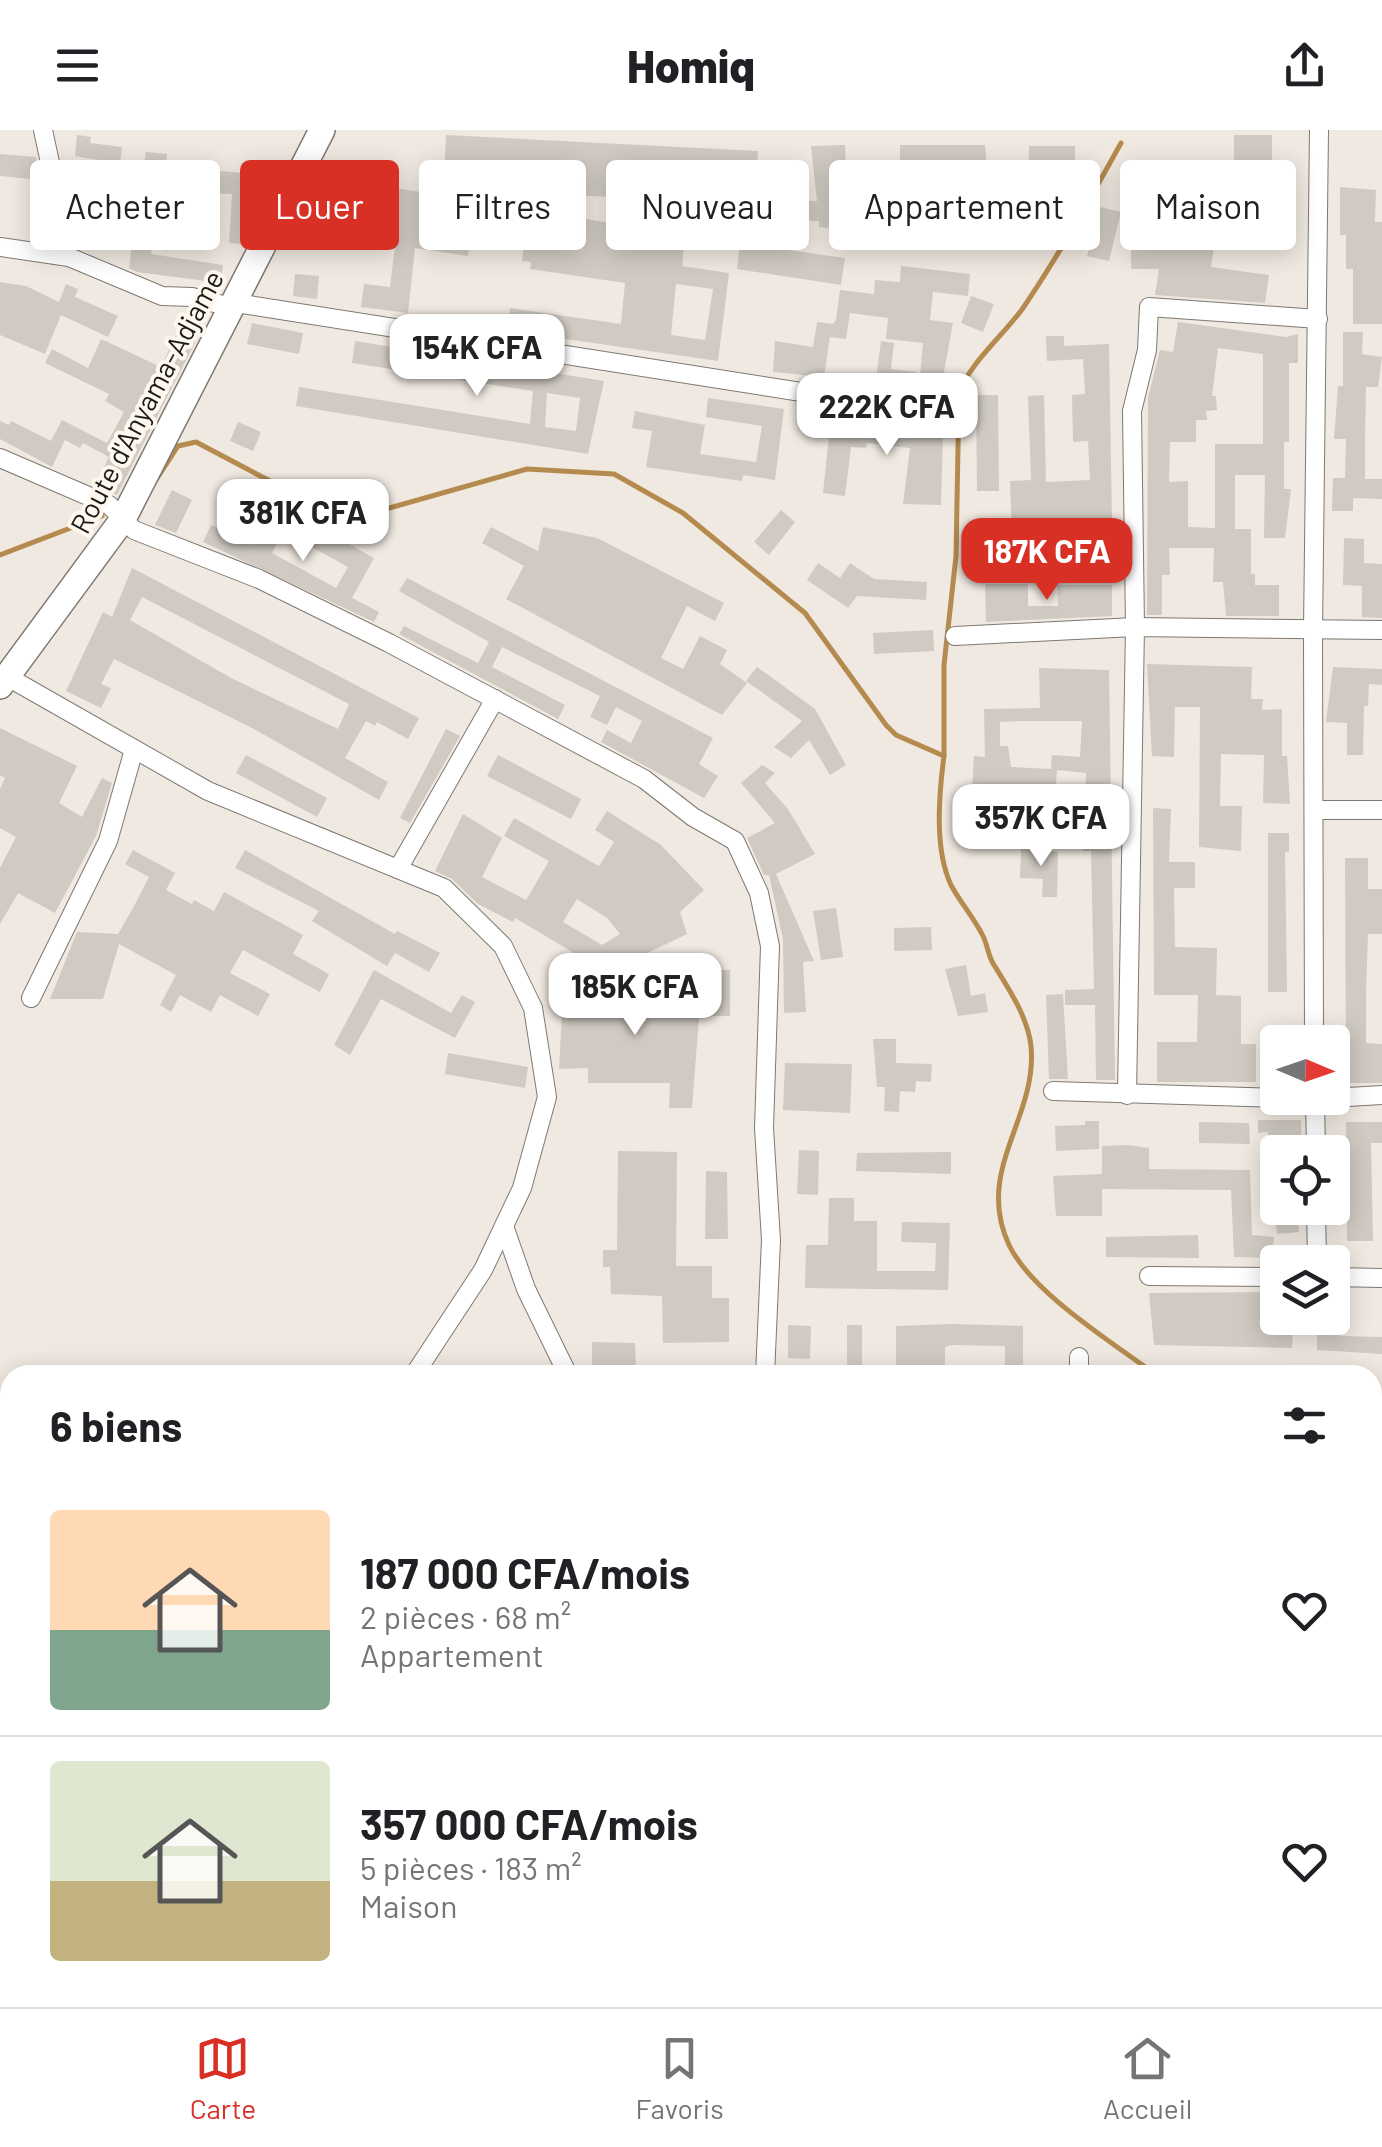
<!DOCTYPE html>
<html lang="fr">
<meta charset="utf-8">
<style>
:root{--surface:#fff;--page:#f2f2f2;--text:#202124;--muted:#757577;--line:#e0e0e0;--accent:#d93025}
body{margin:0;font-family:Barlow,sans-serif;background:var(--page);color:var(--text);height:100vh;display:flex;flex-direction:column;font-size:38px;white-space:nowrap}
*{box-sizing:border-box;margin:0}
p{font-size:32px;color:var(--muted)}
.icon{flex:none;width:55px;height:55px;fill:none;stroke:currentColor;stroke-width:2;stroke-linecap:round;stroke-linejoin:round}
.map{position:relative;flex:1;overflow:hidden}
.side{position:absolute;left:0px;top:1235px;width:1382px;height:642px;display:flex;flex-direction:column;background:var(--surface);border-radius:30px 30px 0 0;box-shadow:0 5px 25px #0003}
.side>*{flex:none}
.top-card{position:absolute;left:30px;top:30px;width:1322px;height:90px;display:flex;gap:20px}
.needle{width:65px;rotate:92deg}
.fabs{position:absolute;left:1260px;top:895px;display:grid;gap:20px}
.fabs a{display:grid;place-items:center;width:90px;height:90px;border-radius:10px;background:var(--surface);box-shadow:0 5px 25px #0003;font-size:50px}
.price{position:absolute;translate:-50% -85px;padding:0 22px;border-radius:20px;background:#fff;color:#222;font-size:32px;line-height:65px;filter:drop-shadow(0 2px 5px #0008)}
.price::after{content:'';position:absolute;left:50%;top:60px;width:30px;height:22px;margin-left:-15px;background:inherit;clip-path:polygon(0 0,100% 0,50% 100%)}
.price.current{background:var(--accent);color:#fff}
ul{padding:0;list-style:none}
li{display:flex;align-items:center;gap:30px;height:250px;padding:0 50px}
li+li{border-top:2px solid var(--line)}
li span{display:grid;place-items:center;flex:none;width:280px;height:200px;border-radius:10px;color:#555}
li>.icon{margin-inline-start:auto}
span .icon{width:120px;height:120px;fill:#fffc;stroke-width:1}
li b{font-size:42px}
h2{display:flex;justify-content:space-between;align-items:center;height:120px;padding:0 50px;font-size:42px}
.tag{padding:0 35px;border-radius:10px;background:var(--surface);box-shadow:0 5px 25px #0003;font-size:35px;line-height:90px}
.tag.current{background:var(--accent);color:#fff}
header{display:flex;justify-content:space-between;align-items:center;height:130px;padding:0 50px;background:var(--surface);font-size:45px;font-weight:800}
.tab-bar{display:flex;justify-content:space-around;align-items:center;height:140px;border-top:2px solid var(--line);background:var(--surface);font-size:28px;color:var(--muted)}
.tab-bar a{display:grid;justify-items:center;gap:5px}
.tab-bar .current{color:var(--accent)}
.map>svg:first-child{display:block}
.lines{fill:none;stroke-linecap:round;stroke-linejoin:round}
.stream{stroke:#b58a4e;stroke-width:5}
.building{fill:#d0cac2;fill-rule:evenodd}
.street-casing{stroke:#7e7871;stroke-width:20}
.secondary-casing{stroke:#7e7871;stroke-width:28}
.street{stroke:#fff;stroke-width:18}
.secondary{stroke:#fff;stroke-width:25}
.labels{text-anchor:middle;stroke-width:8;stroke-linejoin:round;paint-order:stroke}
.street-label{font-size:28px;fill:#1c1a17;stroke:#fdf7ee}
</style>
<header><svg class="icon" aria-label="menu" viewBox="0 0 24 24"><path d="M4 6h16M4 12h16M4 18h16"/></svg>Homiq<svg class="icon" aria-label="share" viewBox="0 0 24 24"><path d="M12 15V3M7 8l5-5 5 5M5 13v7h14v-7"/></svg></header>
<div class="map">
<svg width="1382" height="1877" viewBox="0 0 1382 1877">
<rect width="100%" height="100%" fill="#f0e9e1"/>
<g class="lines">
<g class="stream">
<path d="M156,350L178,316L196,312L323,379L379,381L527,339L614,344L683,383L805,483L886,595L896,605L944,626C939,664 934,719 951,755C960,772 974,788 983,806C988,816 988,826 994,835C1009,859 1028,888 1031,916C1038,988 974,1040 1009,1115C1032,1163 1112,1212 1156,1245"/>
<path d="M0,425L102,386"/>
<path d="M944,625V535L956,426L959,264C969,233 1004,205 1023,178C1059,125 1090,69 1121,13"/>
<path d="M1158,1868L1162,1877"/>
</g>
</g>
<g class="building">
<path d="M77,5L91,7L90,13L122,17L120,34L75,26Z"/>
<path d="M446,5L758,21L754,83L659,76L660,70L525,62L522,107L471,100L477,55L444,53Z"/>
<path d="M1234,5H1272V32H1283V57H1276V79H1246V109H1215L1211,137L1269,145L1265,173L1155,165L1159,139H1131V102H1149V61H1193V52H1234Z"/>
<path d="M845,15L846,40H839L848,63L851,100L819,97V91L778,90V71H817L811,16Z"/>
<path d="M900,15H985L991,85H1030V114L962,115V102L900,101Z"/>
<path d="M1029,16H1075V55H1082V73H1028Z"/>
<path d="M146,22L167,24L162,63L185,66L180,110L153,109L151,124L223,135L221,153L137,142L129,138L132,115L105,112L106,104L71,100L75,59L91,60L89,78L136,83Z"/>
<path d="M0,24L36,27L41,50L0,46Z"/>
<path d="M249,30L280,46L262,81L244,79L242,114L229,113L232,64L205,63L207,40L244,43Z"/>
<path d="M382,56L427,63L421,95L471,102L468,126L415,118L408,183L361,177L364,154L390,157L396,108L374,105Z"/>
<path d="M1340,57L1376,60L1375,92H1382V194H1353V139H1346V105H1340Z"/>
<path d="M1100,77L1121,82L1109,131L1087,126Z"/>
<path d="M580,88L685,105L682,136L729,143L718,231L476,196L477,186L509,188L510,178L621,194L625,153L530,139L531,132L522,131L525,108L576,115ZM676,154L713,159L705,210L671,205Z"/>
<path d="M740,113L845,128L841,155L737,139Z"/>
<path d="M901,136L970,144L968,166L933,162L930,190L953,193L943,247L920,245L923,213L886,209L888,188L850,183L846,209L830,207L824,247L773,242L775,211L813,217L817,192L833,194L836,190L840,160L874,164L875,150L900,152Z"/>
<path d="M295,144L319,146L317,169L293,166Z"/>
<path d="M0,152L26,156L59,172L66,154L78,159L75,167L118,186L108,207L61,185L45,224L0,205Z"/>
<path d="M971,166L994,174L983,202L961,193Z"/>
<path d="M186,183L205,193L117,365L95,355L109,327L83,313L80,318L65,310L52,337L0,309V291L9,295L11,291L51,311L62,290L107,313L124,282L105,271L109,264L45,233L52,219L88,238L101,209L161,237Z"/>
<path d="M1178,192L1286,207L1298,204V233H1289V312H1284V359H1291L1285,408H1264L1265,345H1235V399H1251V444H1255V455H1279V486H1226L1223,452H1213L1214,418H1169L1170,445H1162V485H1147L1148,268L1160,220L1173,222ZM1218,218L1263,224V314H1215V398L1188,397V351L1169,352L1170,312H1196V290H1207L1206,281L1217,280L1216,266H1212Z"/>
<path d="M252,193L303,203L299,224L247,214Z"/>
<path d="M1343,202H1363L1362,224L1382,227L1378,257H1366L1365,312V349H1382V369L1353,368V381H1332L1333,348H1345L1346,309H1334L1338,256H1343Z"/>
<path d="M1046,206H1064V216L1109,214L1112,392L1072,394L1073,409L1012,411L1010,351L1031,350L1028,266L1044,265L1046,352L1090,350L1088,311L1073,312L1072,265L1085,264L1083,229L1047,231Z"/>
<path d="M355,211L604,251L588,324L296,276L299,257L530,294L533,261L352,233ZM547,263L580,268L576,301L545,297Z"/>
<path d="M881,211L894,213L891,239L916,242L914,263L875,257Z"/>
<path d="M976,265H998L999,361H977Z"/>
<path d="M708,268L784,279L775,350L743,345L742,351L646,337L652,301L632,298L635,281L705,295L700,324L756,332L762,296L706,287Z"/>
<path d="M831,287L943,304L941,375L903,374L910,318L867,313L866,318L851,317L845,366L823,363Z"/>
<path d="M238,292L261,302L253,321L230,311Z"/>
<path d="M229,354L271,374L264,390L221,370Z"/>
<path d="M172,360L192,370L176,403L155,395Z"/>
<path d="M781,380L795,392L769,425L754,412Z"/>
<path d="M267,392L284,400L272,423L336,458L348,437L306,414L316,396L374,428L352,468L379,482L374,492L203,412L211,395L255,415Z"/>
<path d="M491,397L538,421L543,397L597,408L724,473L715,491L687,476L661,528L683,539L700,506L727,520L720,534L747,553L722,585L506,469L524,436L482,413Z"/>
<path d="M1344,408L1364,409V433L1382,434V488L1362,487V456L1343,455Z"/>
<path d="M818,433L840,448L850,433L874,449L927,452L926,470L857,466L848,478L807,450Z"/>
<path d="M132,438L419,588L408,609L377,592L375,596L366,591L345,628L388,652L379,670L254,599L114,529L101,554L111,558L101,578L66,561L103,482L112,487ZM142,467L349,574L338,599L231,548L130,490Z"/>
<path d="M407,448L713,608L699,634L718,646L704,668L601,612L607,600L631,613L642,591L616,577L607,595L590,587L600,566L502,517L492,537L565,575L558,589L399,504L404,496L478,533L489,512L399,461Z"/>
<path d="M985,454H1028V476H1058L1057,455H1112V486L986,492Z"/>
<path d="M933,500L934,521L874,524L873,503Z"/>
<path d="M1147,534L1252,537L1251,569H1263L1262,580L1282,579V626H1287L1290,674L1263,673L1264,625L1221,624L1220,676H1242L1241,721L1199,717L1200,577H1175L1174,627L1152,626Z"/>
<path d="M757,537L815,579L846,635L830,645L809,610L791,628L774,617L802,591L746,551Z"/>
<path d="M1333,537L1382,539V555L1369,554L1368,576H1364L1363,625H1347V593L1326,592Z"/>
<path d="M1039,538L1109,540L1115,950H1096L1095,875H1065V860L1094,859L1091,721H1083L1086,643L1057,640L1055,671L1004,668V677L971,676L974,626L985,627L984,579L1040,578ZM1018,591H1082L1080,627L1052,625L1051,639L1011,637L1008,616H1000V592Z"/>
<path d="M0,598L77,636L59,673L82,687L102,648L112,653L96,706L55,783L18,763L0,794V738L16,707L0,698V659L5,648L0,645Z"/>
<path d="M446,599L460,606L410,693L400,688Z"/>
<path d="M246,625L327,668L317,687L236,643Z"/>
<path d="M498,625L581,669L571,689L487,646Z"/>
<path d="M762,635L775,643L765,653L788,679L815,724L776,744L814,831L803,832L806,882L784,883L783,809L769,745H764L747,708L775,693L741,653Z"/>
<path d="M1153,678L1171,679L1169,732H1195V758H1174L1175,817L1217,818L1216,865L1241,866V914H1256V952H1157V912H1197L1198,865H1154Z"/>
<path d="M607,681L661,715L704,760L680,782L687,804L614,839H625L596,858V836L515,788L513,792L478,774L452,749L435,741L463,684L502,708L482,747L526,770L549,731L504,706L514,688L599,736L614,712L595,700ZM577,769L607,788L620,804L602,815L563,792Z"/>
<path d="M1268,703H1289V722H1285L1287,862H1268Z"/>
<path d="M1021,719L1058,722L1057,767H1042L1043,749L1020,748Z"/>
<path d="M133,720L175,743L166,760L192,774L194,770L214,781L224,762L303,805L293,824L329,844L320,862L243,820L230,843L270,864L258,886L220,865L211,882L180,865L171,882L160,875L176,845L119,814L103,869H50L77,802L118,804L133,778L149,747L125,734Z"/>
<path d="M245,720L395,804L397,801L440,823L429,842L395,823L387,836L312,791L319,781L235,738Z"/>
<path d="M1345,728H1368V759H1382V804H1368L1366,862V913L1382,914V953H1346Z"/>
<path d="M836,778L843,827L821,830L813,781Z"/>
<path d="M931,797L932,820L894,821V798Z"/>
<path d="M966,835L971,866L985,863L988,882L958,886L945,839Z"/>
<path d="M374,840L451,883L462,865L475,872L455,908L381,869L350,925L334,915Z"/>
<path d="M663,840H688L686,887L699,888L692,978H669L670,953H588V938L559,939L562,884H579V862L663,863Z"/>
<path d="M712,840H730V886H711Z"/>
<path d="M1063,864L1068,949H1049L1046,865Z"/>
<path d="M873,909H896V933L932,934L931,952L916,951L915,962L900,961L899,982L884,981L885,957H877Z"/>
<path d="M448,923L528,937L525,958L445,944Z"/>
<path d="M785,933L852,934L850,983L783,980Z"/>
<path d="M1258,990H1301L1302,1022H1270L1268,1002L1258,1003Z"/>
<path d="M1085,991H1099V1019L1056,1021L1055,996L1085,995Z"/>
<path d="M1199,992L1249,993L1250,1014L1199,1013Z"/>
<path d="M1346,992H1382V1013H1371L1373,1111H1347Z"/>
<path d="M1128,1015L1149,1018V1039L1250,1040L1252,1105L1274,1107L1272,1128L1234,1127L1231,1060L1102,1059V1086H1056L1053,1046L1102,1044V1016Z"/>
<path d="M799,1020L819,1021L818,1065L797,1064Z"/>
<path d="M618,1021L677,1022L676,1136H712V1168H729V1212L663,1213L662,1166L611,1164L610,1137H603V1120H617Z"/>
<path d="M951,1022V1044L856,1041L857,1023Z"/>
<path d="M706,1041L727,1042L728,1109H705Z"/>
<path d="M829,1068H854V1091H877V1141H935L936,1113L901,1112L902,1092L950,1093L948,1160L805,1158L806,1115H828Z"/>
<path d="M1274,1078H1296L1299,1102L1277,1104Z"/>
<path d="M1198,1105L1199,1128L1106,1127V1107Z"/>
<path d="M1278,1162V1199L1293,1200L1292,1218L1154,1215L1149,1163Z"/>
<path d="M952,1194L1023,1196V1240H1005V1216L951,1215L945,1217V1245H896V1196Z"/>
<path d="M788,1195L811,1196L810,1229L788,1228Z"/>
<rect x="847" y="1195" width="15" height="50"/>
<path d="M1317,1200H1341V1206L1382,1207V1224L1317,1220Z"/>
<path d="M592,1212L635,1213L636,1245H592Z"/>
</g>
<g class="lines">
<g class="street-casing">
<g id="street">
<path d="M43,0L58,70"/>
<path d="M0,117L69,127L162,166L192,167L234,178"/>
<path d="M236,173L916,280"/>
<path d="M0,328L109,375L134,400L259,449L389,513L644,649L693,687L735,711L759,763L770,816L764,998L771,1110L765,1245"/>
<path d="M955,506L1135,497L1382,500"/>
<path d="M6,546L208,661L444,758L503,816L533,878L547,967L522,1058L483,1140L414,1245"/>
<path d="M1314,680H1382"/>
<path d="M398,739L495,569"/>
<path d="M31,868L108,711L133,623"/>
<path d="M1314,912L1313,501L1319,0"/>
<path d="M1053,961L1315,969L1382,965"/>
<path d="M1127,965L1135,497L1132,281L1147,220L1149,177L1318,189"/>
<path d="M1315,968L1316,1022"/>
<path d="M1316,1078L1317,1132"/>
<path d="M504,1096L526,1159L568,1245"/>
<path d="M1149,1146L1278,1147"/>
<path d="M1332,1147L1382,1148"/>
<path d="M1079,1227V1245"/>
<path d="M0,1374L10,1360"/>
<path d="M0,1808L10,1790"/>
<path d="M743,1868V1877"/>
<path d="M1073,1868L1074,1877"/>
<path d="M347,1877L352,1868"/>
</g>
</g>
<g class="secondary-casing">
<path id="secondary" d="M0,556L123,389L322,0"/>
</g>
<use href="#street" class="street"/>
<use href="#secondary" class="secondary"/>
</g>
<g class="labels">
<g class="street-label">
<text transform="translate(147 272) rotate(-62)" y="10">Route d'Anyama-Adjame</text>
</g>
</g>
</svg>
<div class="fabs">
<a><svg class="needle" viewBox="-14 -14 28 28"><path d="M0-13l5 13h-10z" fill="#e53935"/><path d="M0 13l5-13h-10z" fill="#757577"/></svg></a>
<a><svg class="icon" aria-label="locate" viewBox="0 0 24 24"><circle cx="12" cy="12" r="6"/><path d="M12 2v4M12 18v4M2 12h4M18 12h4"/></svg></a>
<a><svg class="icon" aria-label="layers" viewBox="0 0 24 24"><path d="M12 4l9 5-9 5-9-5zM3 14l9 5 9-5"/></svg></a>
</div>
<b class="price" style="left:477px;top:269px">154K CFA</b>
<b class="price" style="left:887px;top:328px">222K CFA</b>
<b class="price" style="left:303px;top:434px">381K CFA</b>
<b class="price current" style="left:1047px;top:473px">187K CFA</b>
<b class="price" style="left:1041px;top:739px">357K CFA</b>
<b class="price" style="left:635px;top:908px">185K CFA</b>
<div class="top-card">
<a class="tag">Acheter</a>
<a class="tag current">Louer</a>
<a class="tag">Filtres</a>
<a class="tag">Nouveau</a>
<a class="tag">Appartement</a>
<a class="tag">Maison</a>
</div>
<section class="side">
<h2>6 biens<svg class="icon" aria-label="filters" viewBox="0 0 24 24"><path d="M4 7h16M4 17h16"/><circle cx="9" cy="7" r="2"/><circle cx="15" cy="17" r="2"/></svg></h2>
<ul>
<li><span style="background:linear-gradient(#ffd9b3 60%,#7fa58c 0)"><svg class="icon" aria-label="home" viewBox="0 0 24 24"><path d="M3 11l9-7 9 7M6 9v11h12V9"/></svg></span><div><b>187 000 CFA/mois</b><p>2 pièces · 68 m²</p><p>Appartement</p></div><svg class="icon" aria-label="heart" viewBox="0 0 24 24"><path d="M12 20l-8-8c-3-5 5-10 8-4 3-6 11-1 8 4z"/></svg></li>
<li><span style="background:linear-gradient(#dfe7d0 60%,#c2b280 0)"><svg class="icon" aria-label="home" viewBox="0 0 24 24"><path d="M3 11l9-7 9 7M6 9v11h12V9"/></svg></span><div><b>357 000 CFA/mois</b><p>5 pièces · 183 m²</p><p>Maison</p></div><svg class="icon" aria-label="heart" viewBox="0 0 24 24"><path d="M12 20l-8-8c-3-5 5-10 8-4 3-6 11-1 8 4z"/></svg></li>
</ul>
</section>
</div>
<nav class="tab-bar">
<a class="current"><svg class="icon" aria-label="map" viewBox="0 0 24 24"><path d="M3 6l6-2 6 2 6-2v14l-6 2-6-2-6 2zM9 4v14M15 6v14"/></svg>Carte</a>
<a><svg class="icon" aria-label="saved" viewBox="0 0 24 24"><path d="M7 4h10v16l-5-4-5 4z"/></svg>Favoris</a>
<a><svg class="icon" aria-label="home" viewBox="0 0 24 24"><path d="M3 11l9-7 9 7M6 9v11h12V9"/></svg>Accueil</a>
</nav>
